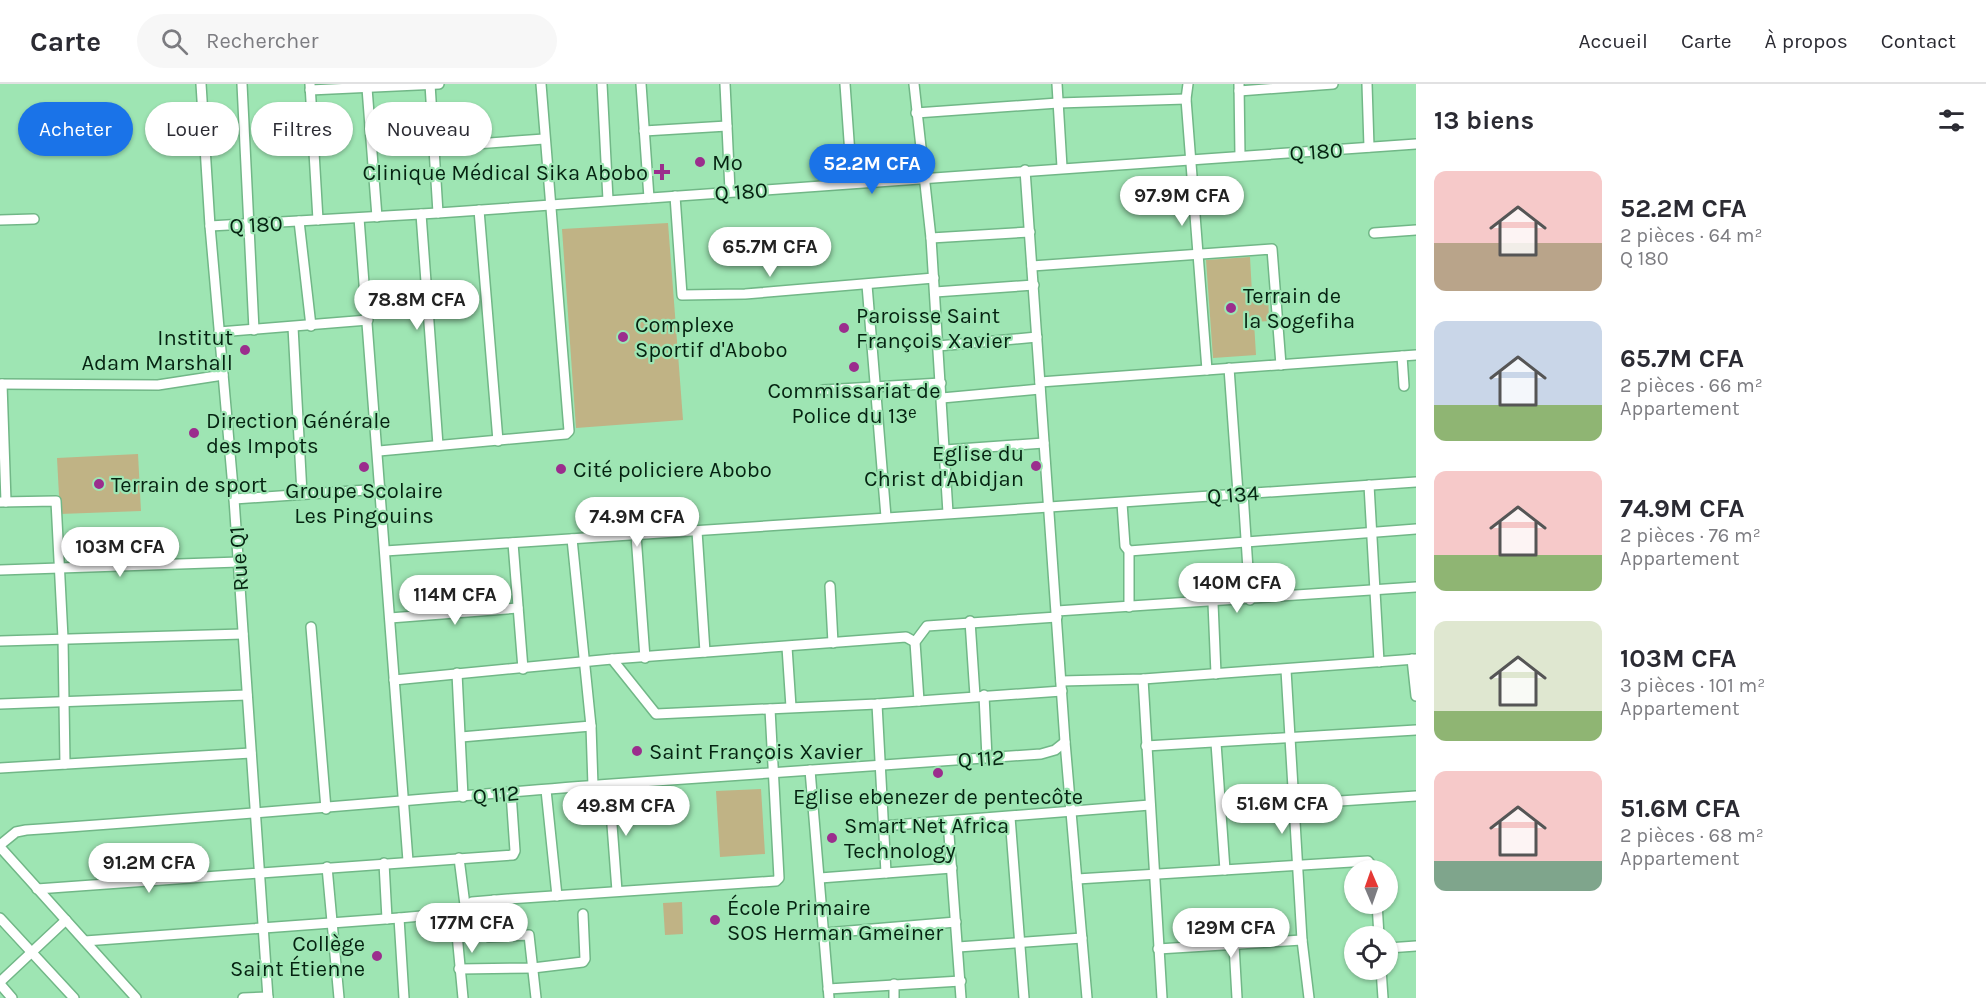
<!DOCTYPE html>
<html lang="fr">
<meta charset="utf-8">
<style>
:root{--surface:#fff;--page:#f7f7f7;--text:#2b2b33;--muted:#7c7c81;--line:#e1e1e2;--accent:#1a73e8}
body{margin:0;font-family:Karla,sans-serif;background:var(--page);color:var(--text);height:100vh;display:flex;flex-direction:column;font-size:22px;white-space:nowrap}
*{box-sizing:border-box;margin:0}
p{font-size:20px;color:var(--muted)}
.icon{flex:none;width:33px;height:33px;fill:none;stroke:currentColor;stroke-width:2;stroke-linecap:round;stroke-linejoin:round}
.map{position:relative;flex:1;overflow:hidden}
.details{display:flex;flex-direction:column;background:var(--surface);width:570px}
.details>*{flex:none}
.banner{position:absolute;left:18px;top:18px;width:570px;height:54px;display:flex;gap:12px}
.needle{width:39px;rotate:358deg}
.fabs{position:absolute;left:1344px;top:776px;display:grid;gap:12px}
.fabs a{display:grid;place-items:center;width:54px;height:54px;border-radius:50%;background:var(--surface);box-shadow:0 2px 4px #0004;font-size:30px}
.price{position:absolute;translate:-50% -51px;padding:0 14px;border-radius:21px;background:#fff;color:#222;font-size:20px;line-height:39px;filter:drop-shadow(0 2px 3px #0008)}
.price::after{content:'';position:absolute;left:50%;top:36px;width:18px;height:14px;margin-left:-9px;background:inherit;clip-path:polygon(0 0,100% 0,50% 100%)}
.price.current{background:var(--accent);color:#fff}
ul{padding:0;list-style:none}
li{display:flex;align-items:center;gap:18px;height:150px;padding:0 18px}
li span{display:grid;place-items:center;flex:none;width:168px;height:120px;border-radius:12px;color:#555}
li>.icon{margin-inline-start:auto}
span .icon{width:72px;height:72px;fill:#fffc;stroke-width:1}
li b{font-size:26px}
h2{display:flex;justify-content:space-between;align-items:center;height:72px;padding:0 18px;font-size:26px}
.chip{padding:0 21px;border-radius:27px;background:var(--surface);box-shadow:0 2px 4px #0004;font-size:21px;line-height:54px}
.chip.current{background:var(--accent);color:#fff}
header{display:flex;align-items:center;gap:36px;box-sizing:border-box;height:84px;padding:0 30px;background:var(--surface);border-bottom:2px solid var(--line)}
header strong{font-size:28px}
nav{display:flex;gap:33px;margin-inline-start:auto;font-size:21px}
.search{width:420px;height:54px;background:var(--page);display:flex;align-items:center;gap:15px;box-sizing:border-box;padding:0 21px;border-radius:33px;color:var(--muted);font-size:22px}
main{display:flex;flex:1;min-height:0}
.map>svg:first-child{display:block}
.green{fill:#c0b385}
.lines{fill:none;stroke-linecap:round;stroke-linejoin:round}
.minor-casing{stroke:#71b787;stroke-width:12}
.minor{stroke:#fff;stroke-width:9}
.poi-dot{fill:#9b2d8d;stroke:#9ee5b3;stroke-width:2}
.labels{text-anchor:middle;stroke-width:4.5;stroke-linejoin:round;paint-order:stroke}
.street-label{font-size:22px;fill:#052311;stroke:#9ee5b3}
.poi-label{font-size:22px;fill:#052311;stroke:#9ee5b3;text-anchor:start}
</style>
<header>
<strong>Carte</strong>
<div class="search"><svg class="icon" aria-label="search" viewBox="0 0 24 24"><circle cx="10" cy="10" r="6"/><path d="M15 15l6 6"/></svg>Rechercher</div>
<nav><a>Accueil</a><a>Carte</a><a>À propos</a><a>Contact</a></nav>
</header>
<main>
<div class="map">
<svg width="1416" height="914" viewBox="0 0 1416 914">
<rect width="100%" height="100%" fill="#9ee5b3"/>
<g class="green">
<path d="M668,139L683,336L576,344L562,145Z"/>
<path d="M1250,173L1252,209L1268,208L1269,237L1254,238L1256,271L1213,274L1206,176Z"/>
<path d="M138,370L141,427L60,430L57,374Z"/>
<path d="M761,705L765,770L720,773L716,707Z"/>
<path d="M682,818L683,850L665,851L663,819Z"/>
</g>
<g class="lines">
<g class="minor-casing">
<g id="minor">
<path d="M201,0L210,142L234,415L268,914"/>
<path d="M242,0L254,246"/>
<path d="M310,0L318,136"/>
<path d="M430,0L438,129"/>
<path d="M602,0L608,116"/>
<path d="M641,0L649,114"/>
<path d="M725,0L730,107"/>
<path d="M845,0L852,99"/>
<path d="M914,0L931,154L948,429"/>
<path d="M1057,0L1062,83"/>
<path d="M1188,0L1186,15L1207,286"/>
<path d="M1239,0L1240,72"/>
<path d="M1367,0L1369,63"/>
<path d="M367,4L377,133"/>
<path d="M310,6L439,0"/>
<path d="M1239,7L1333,0"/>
<path d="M916,29L1058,19L1186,15"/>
<path d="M644,47L727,42"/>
<path d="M434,63L544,55"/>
<path d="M1025,86L1065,658L1087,914"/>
<path d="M675,112L682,211L745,210L934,194"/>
<path d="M479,126L498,357"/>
<path d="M421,130L438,361"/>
<path d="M359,134L408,777"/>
<path d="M0,136L34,135"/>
<path d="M299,137L311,242"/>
<path d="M210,142L438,129L1416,60"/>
<path d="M1374,149L1416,146"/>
<path d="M931,154L1030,148"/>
<path d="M1032,182L1272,165L1281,281"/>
<path d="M867,201L886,433"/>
<path d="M935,208L1034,201"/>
<path d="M293,243L302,410"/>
<path d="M219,248L368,236"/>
<path d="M938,262L1037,253"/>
<path d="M1402,272L1404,302"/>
<path d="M1229,284L1238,409"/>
<path d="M1040,298L1416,271"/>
<path d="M0,300L158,301L223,291"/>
<path d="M2,300L6,418"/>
<path d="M823,306L941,299"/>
<path d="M942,314L1040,305"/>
<path d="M945,366L1044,359"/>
<path d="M379,367L566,350L569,347L541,0"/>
<path d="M1369,401L1379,578"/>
<path d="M1243,409L1250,516"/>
<path d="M234,415L381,405"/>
<path d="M0,418L56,417L63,554L65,680"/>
<path d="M1122,419L1125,462L1129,467V523"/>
<path d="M697,447L705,568"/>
<path d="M636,451L645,574"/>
<path d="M572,455L591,642L593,702"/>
<path d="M513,459L523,585"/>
<path d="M385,467C729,444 1072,423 1416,398"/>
<path d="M1129,467L1416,445"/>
<path d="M0,486L239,478"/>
<path d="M830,502L833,559"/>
<path d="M1213,519L1216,590"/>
<path d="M1057,527L1416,503"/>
<path d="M390,534L518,524"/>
<path d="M970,537L975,612"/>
<path d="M311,543L326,725"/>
<path d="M0,557L243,550"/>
<path d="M787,563L791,623"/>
<path d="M612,575L656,630L877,620L1062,607"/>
<path d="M1412,575L1416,612"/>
<path d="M1286,586L1302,856L1309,914"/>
<path d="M457,589L463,713"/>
<path d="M1143,595L1162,914"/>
<path d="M394,596L612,575L906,553L915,558"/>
<path d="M1061,597L1143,595L1416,575"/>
<path d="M984,611L987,674"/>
<path d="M919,617L915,558L927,542L1057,533"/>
<path d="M0,620L247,611"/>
<path d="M877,620L886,789"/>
<path d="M461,653L591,642"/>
<path d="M1216,659L1225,786"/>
<path d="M1146,662L1416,646"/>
<path d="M0,684L251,669"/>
<path d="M810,686L829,914"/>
<path d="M609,701L617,807"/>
<path d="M546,706L557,812"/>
<path d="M1294,720L1416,712"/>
<path d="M1010,733L1024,914"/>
<path d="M948,737L961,914"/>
<path d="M882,742L1150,721"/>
<path d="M0,761L16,748L26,746C222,733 417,715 612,700C755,689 898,681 1041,670L1055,666L1065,658"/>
<path d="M0,763L136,914"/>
<path d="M459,774L465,821"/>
<path d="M384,779L387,835"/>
<path d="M327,783L339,914"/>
<path d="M820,794L952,784"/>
<path d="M1077,795L1368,777L1375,786"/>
<path d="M37,805L513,771L515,767L511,709"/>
<path d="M1377,819L1379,852"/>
<path d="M455,829L463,914"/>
<path d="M0,834L74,914"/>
<path d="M399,834L404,914"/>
<path d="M825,849L956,838"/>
<path d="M489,853L529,851L536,914"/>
<path d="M457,854L494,816"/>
<path d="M85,857L399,834L455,829L472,818L508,815L776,797L779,794L770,625"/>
<path d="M1234,861L1237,914"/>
<path d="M958,863L1082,854"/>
<path d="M1388,864L1416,862"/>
<path d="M1158,865L1302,856"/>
<path d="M459,885L533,884L583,878L585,875L583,830"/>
<path d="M1381,885L1383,914"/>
<path d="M0,898L66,836"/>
<path d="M0,900L12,914"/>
<path d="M894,900V914"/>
<path d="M828,905L961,897"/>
<path d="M243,914L268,913"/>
</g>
</g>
<use href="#minor" class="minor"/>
</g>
<g class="poi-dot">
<circle cx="700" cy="78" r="6"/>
<path d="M659 79h6v6h6v6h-6v6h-6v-6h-6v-6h6z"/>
<circle cx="1231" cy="224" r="6"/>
<circle cx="844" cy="244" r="6"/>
<circle cx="623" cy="253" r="6"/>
<circle cx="245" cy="266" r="6"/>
<circle cx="854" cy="283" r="6"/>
<circle cx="194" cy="349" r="6"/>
<circle cx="1036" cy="382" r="6"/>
<circle cx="364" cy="383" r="6"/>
<circle cx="561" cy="385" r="6"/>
<circle cx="99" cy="400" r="6"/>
<circle cx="637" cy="667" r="6"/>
<circle cx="938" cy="689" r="6"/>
<circle cx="832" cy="754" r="6"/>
<circle cx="715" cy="836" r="6"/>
<circle cx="377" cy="872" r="6"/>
</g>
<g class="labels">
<g class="street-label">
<text transform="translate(1316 67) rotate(-4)" y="8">Q 180</text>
<text transform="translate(741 107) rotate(-4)" y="8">Q 180</text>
<text transform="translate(256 140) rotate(-3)" y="8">Q 180</text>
<text transform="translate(1233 410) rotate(-4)" y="8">Q 134</text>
<text transform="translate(238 475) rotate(-94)" y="8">Rue Q1</text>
<text transform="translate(981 674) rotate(-4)" y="8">Q 112</text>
<text transform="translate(496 710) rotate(-5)" y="8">Q 112</text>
</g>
<g class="poi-label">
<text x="712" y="86">Mo</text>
<text x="648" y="96" text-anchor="end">Clinique Médical Sika Abobo</text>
<text x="1243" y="219">Terrain de<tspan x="1243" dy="25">la Sogefiha</tspan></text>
<text x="856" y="239">Paroisse Saint<tspan x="856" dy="25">François Xavier</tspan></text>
<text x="635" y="248">Complexe<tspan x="635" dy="25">Sportif d'Abobo</tspan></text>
<text x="233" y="261" text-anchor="end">Institut<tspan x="233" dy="25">Adam Marshall</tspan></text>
<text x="854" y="314" text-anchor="middle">Commissariat de<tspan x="854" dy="25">Police du 13ᵉ</tspan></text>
<text x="206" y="344">Direction Générale<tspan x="206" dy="25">des Impots</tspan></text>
<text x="1024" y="377" text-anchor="end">Eglise du<tspan x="1024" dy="25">Christ d'Abidjan</tspan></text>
<text x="573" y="393">Cité policiere Abobo</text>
<text x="111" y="408">Terrain de sport</text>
<text x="364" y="414" text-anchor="middle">Groupe Scolaire<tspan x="364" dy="25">Les Pingouins</tspan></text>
<text x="649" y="675">Saint François Xavier</text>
<text x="938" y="720" text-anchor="middle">Eglise ebenezer de pentecôte</text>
<text x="844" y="749">Smart Net Africa<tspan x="844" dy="25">Technology</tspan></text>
<text x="727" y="831">École Primaire<tspan x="727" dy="25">SOS Herman Gmeiner</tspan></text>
<text x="365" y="867" text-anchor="end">Collège<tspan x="365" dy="25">Saint Étienne</tspan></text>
</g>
</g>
</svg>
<div class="fabs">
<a><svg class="needle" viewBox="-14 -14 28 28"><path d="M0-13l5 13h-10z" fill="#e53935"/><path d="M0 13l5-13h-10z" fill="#7c7c81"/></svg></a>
<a><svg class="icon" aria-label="locate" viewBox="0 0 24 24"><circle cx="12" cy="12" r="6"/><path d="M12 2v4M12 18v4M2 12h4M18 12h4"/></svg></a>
</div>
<b class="price current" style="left:872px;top:111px">52.2M CFA</b>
<b class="price" style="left:1182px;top:143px">97.9M CFA</b>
<b class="price" style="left:770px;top:194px">65.7M CFA</b>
<b class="price" style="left:417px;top:247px">78.8M CFA</b>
<b class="price" style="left:637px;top:464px">74.9M CFA</b>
<b class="price" style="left:120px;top:494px">103M CFA</b>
<b class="price" style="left:1237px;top:530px">140M CFA</b>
<b class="price" style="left:455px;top:542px">114M CFA</b>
<b class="price" style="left:1282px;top:751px">51.6M CFA</b>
<b class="price" style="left:626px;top:753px">49.8M CFA</b>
<b class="price" style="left:149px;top:810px">91.2M CFA</b>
<b class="price" style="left:472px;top:870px">177M CFA</b>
<b class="price" style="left:1231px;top:875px">129M CFA</b>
<div class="banner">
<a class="chip current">Acheter</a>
<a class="chip">Louer</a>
<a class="chip">Filtres</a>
<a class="chip">Nouveau</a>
</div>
</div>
<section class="details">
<h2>13 biens<svg class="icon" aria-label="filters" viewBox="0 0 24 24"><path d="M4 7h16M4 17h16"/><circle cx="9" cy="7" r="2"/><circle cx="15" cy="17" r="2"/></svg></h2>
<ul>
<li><span style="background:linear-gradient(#f6c9c9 60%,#b9a48a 0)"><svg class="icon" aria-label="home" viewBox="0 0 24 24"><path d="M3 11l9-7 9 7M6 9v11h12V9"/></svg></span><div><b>52.2M CFA</b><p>2 pièces · 64 m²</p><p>Q 180</p></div></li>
<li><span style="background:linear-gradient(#c9d6e8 70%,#8fb573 0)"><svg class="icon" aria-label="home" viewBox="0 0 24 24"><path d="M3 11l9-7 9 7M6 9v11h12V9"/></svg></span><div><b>65.7M CFA</b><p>2 pièces · 66 m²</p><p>Appartement</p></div></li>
<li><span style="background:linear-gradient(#f6c9c9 70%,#8fb573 0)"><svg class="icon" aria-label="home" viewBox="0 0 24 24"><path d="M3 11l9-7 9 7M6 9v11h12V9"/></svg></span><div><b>74.9M CFA</b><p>2 pièces · 76 m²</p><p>Appartement</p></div></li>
<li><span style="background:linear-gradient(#dfe7d0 75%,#8fb573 0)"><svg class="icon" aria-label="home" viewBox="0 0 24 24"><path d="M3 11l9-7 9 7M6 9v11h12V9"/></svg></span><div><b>103M CFA</b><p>3 pièces · 101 m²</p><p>Appartement</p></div></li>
<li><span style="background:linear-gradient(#f6c9c9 75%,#7fa58c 0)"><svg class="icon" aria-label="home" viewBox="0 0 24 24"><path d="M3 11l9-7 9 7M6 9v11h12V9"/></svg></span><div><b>51.6M CFA</b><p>2 pièces · 68 m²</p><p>Appartement</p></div></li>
</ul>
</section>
</main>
